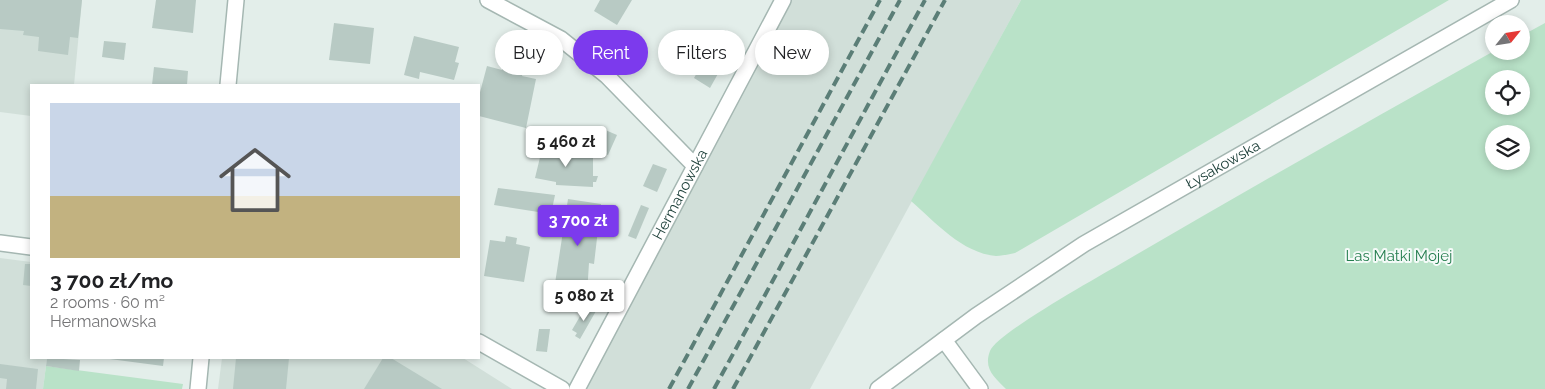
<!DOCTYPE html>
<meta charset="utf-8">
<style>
:root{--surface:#fff;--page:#f6f6f6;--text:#202124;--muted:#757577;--accent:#7c3aed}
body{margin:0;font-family:Raleway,sans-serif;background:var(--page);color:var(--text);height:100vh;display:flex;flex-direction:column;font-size:19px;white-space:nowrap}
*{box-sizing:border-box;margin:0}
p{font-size:16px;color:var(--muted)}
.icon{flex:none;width:28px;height:28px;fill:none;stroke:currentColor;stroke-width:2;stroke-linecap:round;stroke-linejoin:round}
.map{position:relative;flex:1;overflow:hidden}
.drawer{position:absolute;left:30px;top:84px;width:450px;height:275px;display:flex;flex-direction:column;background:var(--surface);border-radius:0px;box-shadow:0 2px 8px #0003}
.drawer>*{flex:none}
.banner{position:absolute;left:495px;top:30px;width:475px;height:45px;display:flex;gap:10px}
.needle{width:32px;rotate:60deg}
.tools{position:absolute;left:1485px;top:15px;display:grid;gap:10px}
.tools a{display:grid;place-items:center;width:45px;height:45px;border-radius:50%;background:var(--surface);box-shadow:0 2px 8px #0003;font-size:25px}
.price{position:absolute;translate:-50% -42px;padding:0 11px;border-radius:5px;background:#fff;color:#222;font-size:16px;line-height:32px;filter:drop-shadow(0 1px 2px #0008)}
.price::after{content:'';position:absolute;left:50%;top:30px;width:15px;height:11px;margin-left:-8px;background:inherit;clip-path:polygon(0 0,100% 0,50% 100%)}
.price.current{background:var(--accent);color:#fff}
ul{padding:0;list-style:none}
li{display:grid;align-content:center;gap:10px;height:265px;padding:0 20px}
li span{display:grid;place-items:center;height:155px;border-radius:0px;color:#555}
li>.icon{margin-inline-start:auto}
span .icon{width:90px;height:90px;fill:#fffc;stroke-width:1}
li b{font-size:21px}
.tag{padding:0 18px;border-radius:22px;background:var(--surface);box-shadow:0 2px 8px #0003;font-size:18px;line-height:45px}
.tag.current{background:var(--accent);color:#fff}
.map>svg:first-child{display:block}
.built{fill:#d1dfd9}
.green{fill:#b9e2c8;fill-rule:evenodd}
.building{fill:#b8cac4}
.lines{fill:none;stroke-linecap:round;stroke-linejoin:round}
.minor-casing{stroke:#a5b7b2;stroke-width:18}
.tertiary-casing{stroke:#a5b7b2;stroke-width:18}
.minor{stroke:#fff;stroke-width:15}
.tertiary{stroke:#fff;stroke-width:15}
.rail{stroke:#5b7e77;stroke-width:4;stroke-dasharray:10 5;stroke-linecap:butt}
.labels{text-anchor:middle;stroke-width:4;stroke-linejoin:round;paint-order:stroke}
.street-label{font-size:15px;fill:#20423c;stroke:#f4faf8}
.park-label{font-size:15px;fill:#257e4f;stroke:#f4faf8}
</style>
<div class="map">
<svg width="1545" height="389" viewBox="0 0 1545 389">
<rect width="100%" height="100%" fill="#e3eeea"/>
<g class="built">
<path d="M0,0H82L74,85H31V116L0,112Z"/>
<path d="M792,0H1021L810,389H582Z"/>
<path d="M0,258L31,262V358H47L43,389H0Z"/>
<path d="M222,358H463L512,389H218Z"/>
</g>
<g class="green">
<path d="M1021,0H1449L1015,253C1009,254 1002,256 996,256C962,253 935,222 911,201Z"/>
<path d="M1545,23V389H1006C995,378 983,369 990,351C997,333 1100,276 1122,263C1245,191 1369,121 1494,51H1521V36ZM1494,79H1521V106H1494ZM1494,134H1521V161H1494Z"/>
<path d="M46,366L183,384L182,389H43Z"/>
</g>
<g class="building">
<path d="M0,0H82L78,38L70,37L68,55L38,51L39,37L23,35L24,31L0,29Z"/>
<path d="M156,0H196L193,33L152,28Z"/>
<path d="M600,0H632L617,25L594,11Z"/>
<path d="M334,23L374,28L370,64L329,60Z"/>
<path d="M725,30L738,38L710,88L694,78L702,64L708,67L722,41L720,39Z"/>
<path d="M414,36L459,47L455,62L459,63L454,80L420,72L419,79L404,75Z"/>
<path d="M104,41L126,43L124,60L102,57Z"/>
<path d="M487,66L502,70L503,66L514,69L523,72L522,76L536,79L526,128L479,116V96Z"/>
<path d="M154,67L188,71L187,85H152Z"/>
<path d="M603,129L617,135L608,155L595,150Z"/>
<path d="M543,145L563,150L562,153L571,155L572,152L593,158V176H598L596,182H593V187L556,185V182L535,178Z"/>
<path d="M653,164L667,169L657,192L643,186Z"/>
<path d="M498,188L555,195L551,214L494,205Z"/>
<path d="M568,199L601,204L594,264L589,263L587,294L576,293L575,298L565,296L566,291L554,290Z"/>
<path d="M641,205L649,208L636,239L628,236Z"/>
<path d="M506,236L517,238L516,244L530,247L524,282L484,276L490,240L505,242Z"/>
<path d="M25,264H31V286L23,285Z"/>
<path d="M586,306L596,311L580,339L575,336L577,333L572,330Z"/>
<path d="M539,329H550L547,352L536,351Z"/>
<path d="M47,358L80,360L79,371L46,366Z"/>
<path d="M102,358H164L163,366Z"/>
<path d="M236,358H289L286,389H233Z"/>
<path d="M383,358H391L442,389H364Z"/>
<path d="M0,364L38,369L36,389H6L7,379L0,378Z"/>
</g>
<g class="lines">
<g class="minor-casing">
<g id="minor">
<path d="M488,0L561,39L607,76L695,166"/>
<path d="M228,85L236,0"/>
<path d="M0,243L31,247"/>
<path d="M944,340L980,389"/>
<path d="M479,342L562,389"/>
<path d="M198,389L201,358"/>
<path id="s1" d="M577,389L783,0"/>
</g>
</g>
<g class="tertiary-casing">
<g id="tertiary">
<path id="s2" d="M878,389L976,316L1084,244L1511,0"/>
</g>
</g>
<use href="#minor" class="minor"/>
<use href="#tertiary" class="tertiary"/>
<g class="rail">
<path d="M669,389L880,0"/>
<path d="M688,389L900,0"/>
<path d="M714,389L925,0"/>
<path d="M733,389L945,0"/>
</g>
</g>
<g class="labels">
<g class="street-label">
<text dy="5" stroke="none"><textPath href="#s2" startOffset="412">Łysakowska</textPath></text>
<text dy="5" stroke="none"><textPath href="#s1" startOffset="220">Hermanowska</textPath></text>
</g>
<g class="park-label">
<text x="1399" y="261">Las Matki Mojej</text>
</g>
</g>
</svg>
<div class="tools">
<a><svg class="needle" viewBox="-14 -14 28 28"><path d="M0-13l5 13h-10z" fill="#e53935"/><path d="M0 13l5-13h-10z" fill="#757577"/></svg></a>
<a><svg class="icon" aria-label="locate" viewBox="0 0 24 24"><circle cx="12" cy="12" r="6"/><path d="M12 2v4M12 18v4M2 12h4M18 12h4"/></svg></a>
<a><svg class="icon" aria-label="layers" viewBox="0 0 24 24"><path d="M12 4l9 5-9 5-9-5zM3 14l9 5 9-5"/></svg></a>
</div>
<b class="price" style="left:566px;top:168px">5 460 zł</b>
<b class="price current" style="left:578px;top:247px">3 700 zł</b>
<b class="price" style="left:584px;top:322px">5 080 zł</b>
<div class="banner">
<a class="tag">Buy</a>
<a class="tag current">Rent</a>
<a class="tag">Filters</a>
<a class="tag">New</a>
</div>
<section class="drawer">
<ul>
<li><span style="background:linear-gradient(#c9d6e8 60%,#c2b280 0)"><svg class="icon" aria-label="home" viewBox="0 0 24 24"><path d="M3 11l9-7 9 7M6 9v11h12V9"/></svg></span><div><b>3 700 zł/mo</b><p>2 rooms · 60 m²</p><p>Hermanowska</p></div></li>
</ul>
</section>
</div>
